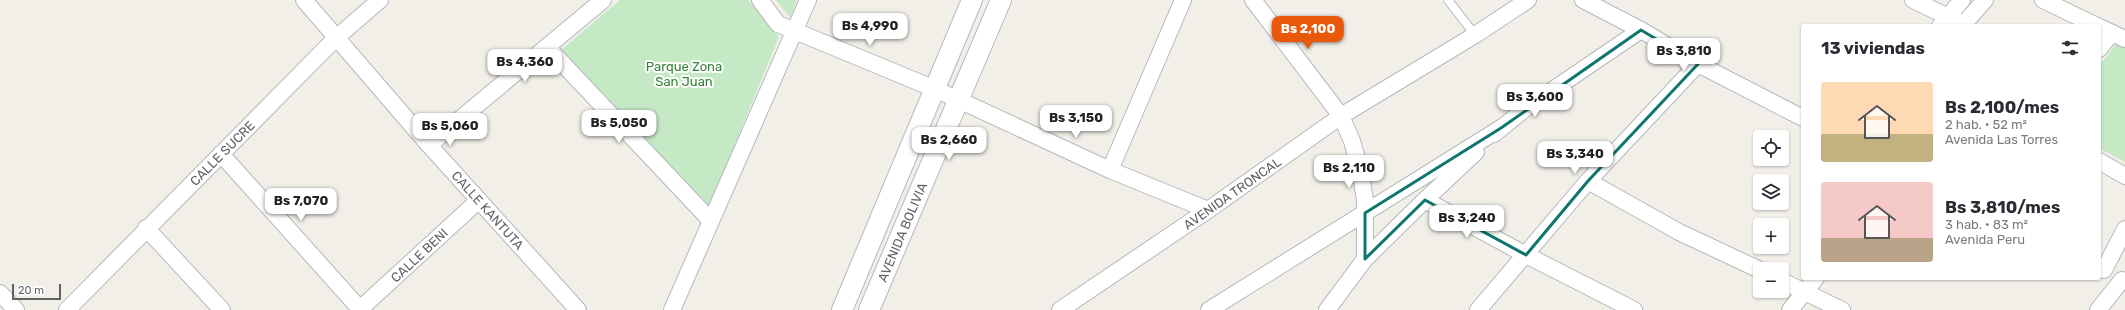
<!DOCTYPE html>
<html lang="es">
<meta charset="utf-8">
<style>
:root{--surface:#fff;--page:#f7f7f7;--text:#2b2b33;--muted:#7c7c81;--accent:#ea580c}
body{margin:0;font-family:Rubik,sans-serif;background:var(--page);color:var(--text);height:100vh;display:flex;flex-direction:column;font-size:15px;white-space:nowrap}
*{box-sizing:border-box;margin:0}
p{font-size:13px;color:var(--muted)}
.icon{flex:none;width:22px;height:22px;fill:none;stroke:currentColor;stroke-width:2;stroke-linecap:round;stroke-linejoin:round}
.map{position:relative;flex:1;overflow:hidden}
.sheet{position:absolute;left:1801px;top:24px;width:300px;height:256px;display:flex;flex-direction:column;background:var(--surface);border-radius:4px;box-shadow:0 1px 3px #0004}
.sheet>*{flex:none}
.fabs{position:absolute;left:1753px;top:130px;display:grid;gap:8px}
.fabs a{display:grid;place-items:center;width:36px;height:36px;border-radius:4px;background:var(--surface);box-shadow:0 1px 3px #0004;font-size:20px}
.scale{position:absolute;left:12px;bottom:10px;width:49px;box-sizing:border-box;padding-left:4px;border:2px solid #5f6368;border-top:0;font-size:11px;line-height:14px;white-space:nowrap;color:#5f6368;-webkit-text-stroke:3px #fff;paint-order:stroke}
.price{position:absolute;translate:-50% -34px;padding:0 9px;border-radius:8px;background:#fff;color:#222;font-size:13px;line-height:26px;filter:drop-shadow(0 1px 2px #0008)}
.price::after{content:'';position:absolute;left:50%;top:24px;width:12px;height:9px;margin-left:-6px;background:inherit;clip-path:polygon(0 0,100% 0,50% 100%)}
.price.selected{background:var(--accent);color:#fff}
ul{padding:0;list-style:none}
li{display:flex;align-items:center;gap:12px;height:100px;padding:0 20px}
li span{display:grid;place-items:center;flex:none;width:112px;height:80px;border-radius:4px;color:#555}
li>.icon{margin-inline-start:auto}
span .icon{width:48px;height:48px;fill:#fffc;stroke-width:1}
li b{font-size:17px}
h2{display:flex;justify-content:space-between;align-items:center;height:48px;padding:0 20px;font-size:17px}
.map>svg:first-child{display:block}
.green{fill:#c5e8c5}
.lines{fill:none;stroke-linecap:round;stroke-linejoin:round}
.service-casing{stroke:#b5b8bc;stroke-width:10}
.minor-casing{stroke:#b5b8bc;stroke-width:18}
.tertiary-casing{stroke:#b5b8bc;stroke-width:22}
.service{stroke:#fff;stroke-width:8}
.minor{stroke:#fff;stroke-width:16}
.tertiary{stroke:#fff;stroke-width:20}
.marked{fill:none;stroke:#0f766e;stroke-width:3;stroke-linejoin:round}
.labels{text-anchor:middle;stroke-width:4;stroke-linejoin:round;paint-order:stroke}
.park-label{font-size:13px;fill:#348238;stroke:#fff}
.street-label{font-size:13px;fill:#5f6368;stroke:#fff}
</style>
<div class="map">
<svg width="2125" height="310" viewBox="0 0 2125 310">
<rect width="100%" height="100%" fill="#f1efe8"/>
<g class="green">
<path d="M620,0H748L779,37L709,207L560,51Z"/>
<path d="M776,0H797L790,18Z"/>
<path d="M2118,42L2125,46V162L2099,148V66Z"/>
</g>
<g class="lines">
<g class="service-casing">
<path id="service" d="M1448,0L1475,35"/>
</g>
<g class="minor-casing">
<g id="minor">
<path d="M304,0L429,145L578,310"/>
<path d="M760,0L778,24L935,89L1110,170L1208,210"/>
<path d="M1253,0L1341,116L1352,141L1360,169L1365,200V259"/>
<path d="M1583,0L1641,30L1698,64L1803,118"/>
<path d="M1913,0L1963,24"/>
<path d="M2043,0L2097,26"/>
<path d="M1940,26L1962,0"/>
<path d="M1962,26L1985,0"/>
<path d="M2099,27L2125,39"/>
<path d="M547,47L711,221"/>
<path d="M2099,49L2112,33"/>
<path d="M1494,134L1526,108L1641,30"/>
<path d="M429,145L603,0"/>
<path d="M221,154L360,309"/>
<path d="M2099,161L2125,176"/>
<path d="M1110,170L1183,0"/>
<path d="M1588,181L1679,232L1760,270"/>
<path d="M1425,200L1476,152"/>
<path d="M146,228L222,310"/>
<path d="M2104,270L2125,229"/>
<path d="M1782,281L1842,310"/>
<path d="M0,293L16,310"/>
<path d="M67,310L336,38L380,0"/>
<path d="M359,310L479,200"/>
<path d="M672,310L808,0"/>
<path d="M1060,310L1208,210L1341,116L1475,35L1528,0"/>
<path d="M1209,310L1501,128"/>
<path d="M1327,310L1365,259L1425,200L1526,255L1634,310"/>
<path d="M1478,310L1588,181L1698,64"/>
<path d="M1790,310L1816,278"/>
<path d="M2098,310L2122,280"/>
</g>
</g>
<g class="tertiary-casing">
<g id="tertiary">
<path d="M842,310L972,0"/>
<path d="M869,310L1001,0"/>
</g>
</g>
<use href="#service" class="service"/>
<use href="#minor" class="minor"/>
<use href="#tertiary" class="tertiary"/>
</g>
<path class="marked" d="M1641,30L1698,64L1588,181L1526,255L1425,200L1365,259V213L1501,128Z"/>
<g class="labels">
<g class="park-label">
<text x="684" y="71">Parque Zona<tspan x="684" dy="15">San Juan</tspan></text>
</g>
<g class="street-label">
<text transform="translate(222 153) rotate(-45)" y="5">CALLE SUCRE</text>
<text transform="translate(1232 193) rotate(-35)" y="5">AVENIDA TRONCAL</text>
<text transform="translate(488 210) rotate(48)" y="5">CALLE KANTUTA</text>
<text transform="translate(902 232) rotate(-67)" y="5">AVENIDA BOLIVIA</text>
<text transform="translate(419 255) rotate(-43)" y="5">CALLE BENI</text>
</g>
</g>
</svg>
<div class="fabs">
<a><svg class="icon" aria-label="locate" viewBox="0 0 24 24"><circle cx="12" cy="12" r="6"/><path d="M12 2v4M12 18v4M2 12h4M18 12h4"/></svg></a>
<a><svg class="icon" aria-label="layers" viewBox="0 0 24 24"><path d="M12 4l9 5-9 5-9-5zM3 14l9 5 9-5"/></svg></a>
<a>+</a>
<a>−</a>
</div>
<div class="scale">20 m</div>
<b class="price" style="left:870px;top:47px">Bs 4,990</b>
<b class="price selected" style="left:1308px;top:50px">Bs 2,100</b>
<b class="price" style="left:1684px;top:72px">Bs 3,810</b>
<b class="price" style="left:525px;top:83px">Bs 4,360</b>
<b class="price" style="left:1535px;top:118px">Bs 3,600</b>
<b class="price" style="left:1076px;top:139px">Bs 3,150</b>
<b class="price" style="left:619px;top:144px">Bs 5,050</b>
<b class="price" style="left:450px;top:147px">Bs 5,060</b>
<b class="price" style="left:949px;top:161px">Bs 2,660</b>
<b class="price" style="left:1575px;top:175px">Bs 3,340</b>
<b class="price" style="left:1349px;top:189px">Bs 2,110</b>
<b class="price" style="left:301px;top:222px">Bs 7,070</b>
<b class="price" style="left:1467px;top:239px">Bs 3,240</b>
<section class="sheet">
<h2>13 viviendas<svg class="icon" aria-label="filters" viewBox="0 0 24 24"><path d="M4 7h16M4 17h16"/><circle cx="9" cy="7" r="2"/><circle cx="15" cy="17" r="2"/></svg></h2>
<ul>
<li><span style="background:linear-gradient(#ffd9b3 65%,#c2b280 0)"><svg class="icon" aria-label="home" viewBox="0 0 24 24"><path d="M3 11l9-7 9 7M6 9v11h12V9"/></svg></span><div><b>Bs 2,100/mes</b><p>2 hab. · 52 m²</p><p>Avenida Las Torres</p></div></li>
<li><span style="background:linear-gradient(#f6c9c9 70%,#b9a48a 0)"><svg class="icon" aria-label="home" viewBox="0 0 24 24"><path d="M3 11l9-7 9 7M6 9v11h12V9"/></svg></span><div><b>Bs 3,810/mes</b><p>3 hab. · 83 m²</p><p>Avenida Peru</p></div></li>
</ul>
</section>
</div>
